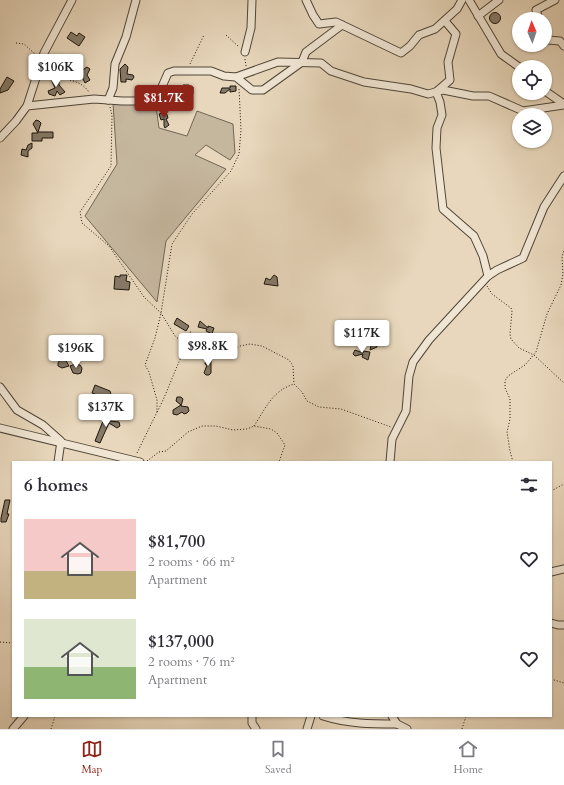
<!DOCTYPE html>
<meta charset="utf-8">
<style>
:root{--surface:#fff;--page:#f2f2f3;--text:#2b2b33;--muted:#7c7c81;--line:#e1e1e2;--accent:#8f2418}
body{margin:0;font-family:Cardo,serif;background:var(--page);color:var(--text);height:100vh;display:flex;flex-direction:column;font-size:15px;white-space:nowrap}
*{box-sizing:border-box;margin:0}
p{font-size:13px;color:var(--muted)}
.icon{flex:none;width:22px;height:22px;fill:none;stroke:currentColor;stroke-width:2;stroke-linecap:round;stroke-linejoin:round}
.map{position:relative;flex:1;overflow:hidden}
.sheet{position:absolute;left:12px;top:461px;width:540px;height:256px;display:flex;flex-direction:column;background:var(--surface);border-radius:0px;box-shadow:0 1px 3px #0004}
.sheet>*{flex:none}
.needle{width:26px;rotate:358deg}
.fabs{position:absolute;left:512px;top:12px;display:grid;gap:8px}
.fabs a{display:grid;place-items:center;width:40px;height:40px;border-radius:50%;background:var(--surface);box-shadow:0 1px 3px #0004;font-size:20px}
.price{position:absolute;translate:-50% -34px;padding:0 9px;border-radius:4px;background:#fff;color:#222;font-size:13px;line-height:26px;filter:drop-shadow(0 1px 2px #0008)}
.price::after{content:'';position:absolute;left:50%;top:24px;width:12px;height:9px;margin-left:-6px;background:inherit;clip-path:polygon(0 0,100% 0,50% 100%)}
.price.current{background:var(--accent);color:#fff}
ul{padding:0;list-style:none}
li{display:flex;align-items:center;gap:12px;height:100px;padding:0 12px}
li span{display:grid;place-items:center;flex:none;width:112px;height:80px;border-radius:0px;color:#555}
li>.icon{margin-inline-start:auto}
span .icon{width:48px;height:48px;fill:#fffc;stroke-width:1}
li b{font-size:17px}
h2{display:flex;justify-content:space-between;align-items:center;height:48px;padding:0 12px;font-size:17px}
.tabs{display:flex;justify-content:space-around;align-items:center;height:56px;border-top:1px solid var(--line);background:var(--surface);font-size:11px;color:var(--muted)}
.tabs a{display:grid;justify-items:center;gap:2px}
.tabs .current{color:var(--accent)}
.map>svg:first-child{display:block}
.green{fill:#c5b69e;stroke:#706655}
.building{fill:#867a68;stroke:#1c150c}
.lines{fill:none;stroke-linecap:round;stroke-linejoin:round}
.minor-casing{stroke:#4f4638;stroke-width:9}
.path{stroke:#1c150c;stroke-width:1;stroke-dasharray:1 2;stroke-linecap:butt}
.minor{stroke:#f0e5d3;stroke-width:7}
</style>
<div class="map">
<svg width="564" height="729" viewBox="0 0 564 729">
<rect width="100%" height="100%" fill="#e8d7bc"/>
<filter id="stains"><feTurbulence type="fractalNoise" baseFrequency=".005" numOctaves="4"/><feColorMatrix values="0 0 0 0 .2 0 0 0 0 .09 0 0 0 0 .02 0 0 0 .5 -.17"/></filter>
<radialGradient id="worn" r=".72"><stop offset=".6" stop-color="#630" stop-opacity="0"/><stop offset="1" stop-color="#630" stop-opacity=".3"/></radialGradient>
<path class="green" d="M113,103L156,106L159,128L187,136L197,111L233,124L235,153L230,160L206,145L195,155L226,169L166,241L157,302L85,216L117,164Z"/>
<g class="building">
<circle cx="495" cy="18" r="5.5"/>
<path d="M71,32L77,36L79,33L85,37L79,46L67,38Z"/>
<path d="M62,56L75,61L72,67L59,62Z"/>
<path d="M125,64L128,67L127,74L133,75L134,77L132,80L126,79V82H121L120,69Z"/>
<path d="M87,67L90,69L87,75L90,80L85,83L81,75L76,77L73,72L80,68L81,71Z"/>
<path d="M52,76L54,78L59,80V85L65,92L60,95L57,91L55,96L49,94L48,91L55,88L50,77Z"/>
<path d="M7,77L14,81L8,90L0,93V89Z"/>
<path d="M183,85H189L190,87H193V94L175,95V88L183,87Z"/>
<path d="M230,86H236V91L230,92V89L225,93H220L222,88H230Z"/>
<path d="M166,112L168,118L166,119L169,125L165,128L164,126V119L161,120L159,114Z"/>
<path d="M36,120L39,121L41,123L38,132H53V138H42V141H32V133H38L33,124Z"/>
<path d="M32,143V148L28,151V157L21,155L22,149L26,150L28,145Z"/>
<path d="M120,275H127L126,281L130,282L129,290L114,289L115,276L120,277Z"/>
<path d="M274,275L277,277L278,286L264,284L266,278L270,280Z"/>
<path d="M177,318L189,326L186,331L174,324Z"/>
<path d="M200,321L208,328V326L214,328L212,334L206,331L207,329L198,327Z"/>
<path d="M374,335L377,337V347L370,350L372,341L370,338Z"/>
<path d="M64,350L70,352L65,359L69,366L62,368L58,366V363L62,357L61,352Z"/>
<path d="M355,350L363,353V351L370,352L368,360L362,357L363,354L355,356L353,354Z"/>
<path d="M209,358L211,360V373L209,375H206L204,373L207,365L205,364L206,359L209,360Z"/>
<path d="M75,364L80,365L82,368L81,373L78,374L73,373L70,366Z"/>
<path d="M95,385L110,391L112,398L108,399L92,393Z"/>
<path d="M177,397H181L183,399L181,406L188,407L189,411L187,413L184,414L182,412L177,415L173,414V410L181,405L176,401Z"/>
<path d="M105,416L110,419L109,421L119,422L120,426L117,428L109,423L100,443L95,441Z"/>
<path d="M5,500H10L7,514H9L6,522H1V518Z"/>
</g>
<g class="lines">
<g class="minor-casing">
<g id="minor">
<path d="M306,0L313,15L319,24L336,22L401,53L410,46L419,35L435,29L457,9L462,0"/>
<path d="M469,0L501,54L519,67"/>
<path d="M478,16L499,0"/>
<path d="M539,19L536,10L555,0"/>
<path d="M445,21L456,34L448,62L450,80L436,92L440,102L442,115L437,128L436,148L443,209L474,236L483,256L488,276"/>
<path d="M545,36L548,40L560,41L564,46"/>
<path d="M245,52L251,28L252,0"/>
<path d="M236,77L278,62L321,63L331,71L364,82L411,89L428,94L443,90L473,96H489L523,111L564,105"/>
<path d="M545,91L564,104"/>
<path d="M108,100L113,88L115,64L126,37L136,0"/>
<path d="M152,101L170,102"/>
<path d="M27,106L44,53L72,0"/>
<path d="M0,138L16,121L27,106L94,99L122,101H152L160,91L168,73L174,71H211L224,76L236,77L252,90H263L302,62L306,52L342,25"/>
<path d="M0,387L17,410L43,425L61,441L58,462"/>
<path d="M0,428L140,462"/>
<path d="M390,462L392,439L406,411L409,376L413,362L429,340L488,276L497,270L523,258L544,207L564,176"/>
<path d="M551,572L564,569"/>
<path d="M551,623L558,625H564"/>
<path d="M252,716V723L256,729"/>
<path d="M323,716C348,724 371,724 397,724"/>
<path d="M392,716L397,724L407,729"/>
<path d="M13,729L24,716"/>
<path d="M307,729L311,716"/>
</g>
</g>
<g class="path">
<path d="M226,35L239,47"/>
<path d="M16,43L24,44L35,54"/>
<path d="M245,59L246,66"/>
<path d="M190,64L204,35"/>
<path d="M45,71C56,82 77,75 89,92"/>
<path d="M110,107L112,115L111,166L80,212L82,223L109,246L144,297L161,313L175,336L181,341L187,349L220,357L240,346L250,344L262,346L289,360L293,366L294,384"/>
<path d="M487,286L492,294L511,308L512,311L510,334L511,339L519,348L534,355L564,383"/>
<path d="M186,347L191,330"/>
<path d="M157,412C168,392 174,370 185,350"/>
<path d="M254,426C266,408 272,391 294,384L302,392L307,401L319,407L341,409L391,427"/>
<path d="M137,453L157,412V400L149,372L145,365L155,338L161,313L172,244L192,214L231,171L239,154L241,130L239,88"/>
<path d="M147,461L159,452L166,451L188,432L202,426H216L233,430L247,429L254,426L271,429L277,433L285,445L279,462"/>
<path d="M513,462L510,451L507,432L510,419V399L505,388V381L508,376L525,365L536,352L547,314L561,285L563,274L562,257L564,250"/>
<path d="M551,491L564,484"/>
<path d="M0,642L13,643"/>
<path d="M551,679L564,683"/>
<path d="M51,729L55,716"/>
<path d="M462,729L466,716"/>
</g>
<use href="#minor" class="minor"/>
</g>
<rect width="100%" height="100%" filter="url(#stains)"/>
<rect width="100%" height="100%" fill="url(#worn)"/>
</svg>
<div class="fabs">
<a><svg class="needle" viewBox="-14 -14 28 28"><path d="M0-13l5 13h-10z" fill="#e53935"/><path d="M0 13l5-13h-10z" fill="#7c7c81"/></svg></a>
<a><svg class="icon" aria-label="locate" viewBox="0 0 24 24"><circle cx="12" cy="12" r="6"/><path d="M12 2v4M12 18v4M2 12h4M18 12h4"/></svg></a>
<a><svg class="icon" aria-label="layers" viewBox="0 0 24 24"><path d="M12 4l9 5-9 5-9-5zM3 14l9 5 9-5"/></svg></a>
</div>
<b class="price" style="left:56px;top:88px">$106K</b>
<b class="price current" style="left:164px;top:119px">$81.7K</b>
<b class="price" style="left:362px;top:354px">$117K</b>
<b class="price" style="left:208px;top:367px">$98.8K</b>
<b class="price" style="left:76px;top:369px">$196K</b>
<b class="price" style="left:106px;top:428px">$137K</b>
<section class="sheet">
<h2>6 homes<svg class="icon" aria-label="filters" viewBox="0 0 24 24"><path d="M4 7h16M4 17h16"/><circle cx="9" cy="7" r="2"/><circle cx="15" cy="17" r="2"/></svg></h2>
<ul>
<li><span style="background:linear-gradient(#f6c9c9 65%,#c2b280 0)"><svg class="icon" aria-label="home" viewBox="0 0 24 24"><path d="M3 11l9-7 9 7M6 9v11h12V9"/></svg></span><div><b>$81,700</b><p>2 rooms · 66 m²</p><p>Apartment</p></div><svg class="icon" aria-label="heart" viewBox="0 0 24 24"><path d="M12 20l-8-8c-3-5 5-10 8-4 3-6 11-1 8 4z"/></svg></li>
<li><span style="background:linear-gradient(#dfe7d0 60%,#8fb573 0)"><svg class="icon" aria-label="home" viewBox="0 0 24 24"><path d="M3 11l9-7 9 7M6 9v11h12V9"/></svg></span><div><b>$137,000</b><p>2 rooms · 76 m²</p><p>Apartment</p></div><svg class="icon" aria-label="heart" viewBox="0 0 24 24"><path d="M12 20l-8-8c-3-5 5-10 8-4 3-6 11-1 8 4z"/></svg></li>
</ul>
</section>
</div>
<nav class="tabs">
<a class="current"><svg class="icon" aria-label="map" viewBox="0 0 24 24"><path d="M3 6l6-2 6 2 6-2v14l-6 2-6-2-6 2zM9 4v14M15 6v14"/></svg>Map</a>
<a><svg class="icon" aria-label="saved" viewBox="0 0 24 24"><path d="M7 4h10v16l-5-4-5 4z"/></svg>Saved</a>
<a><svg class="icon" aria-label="home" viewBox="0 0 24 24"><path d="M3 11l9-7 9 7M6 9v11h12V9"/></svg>Home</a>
</nav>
